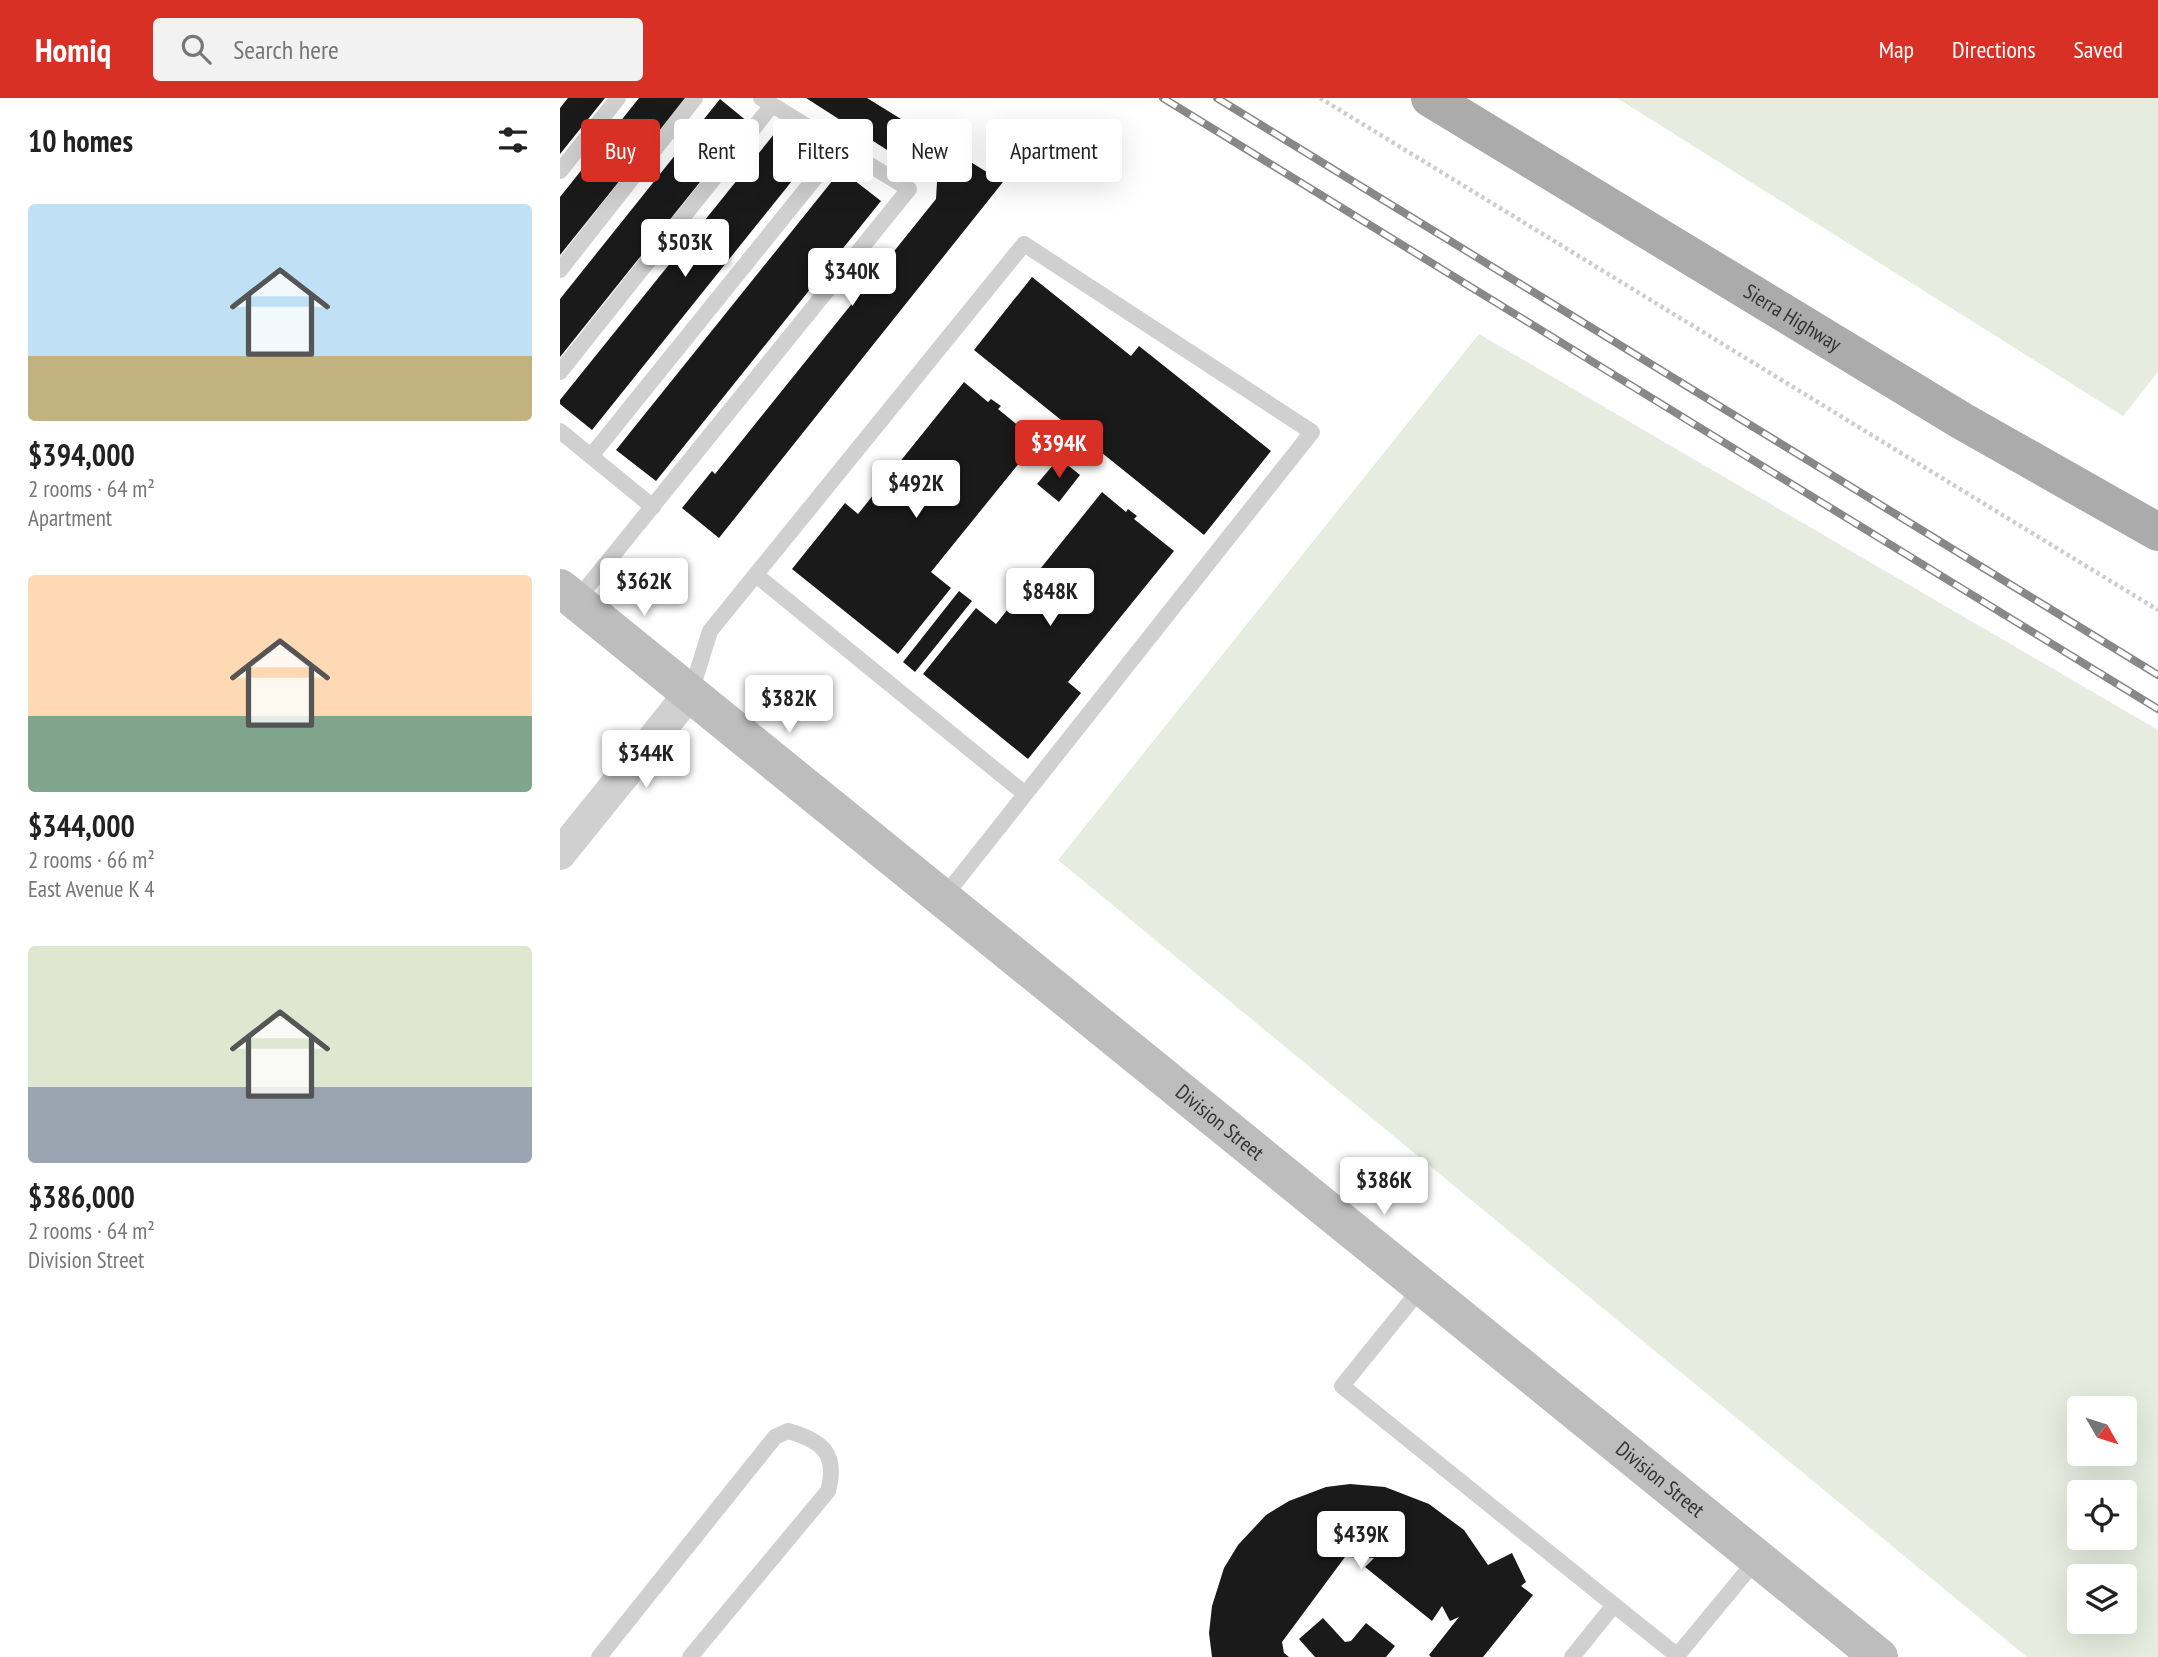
<!DOCTYPE html>
<meta charset="utf-8">
<style>
:root{--surface:#fff;--page:#f2f2f2;--text:#222;--muted:#767676;--accent:#d93025}
body{margin:0;font-family:"PT Sans Narrow",sans-serif;background:var(--page);color:var(--text);height:100vh;display:flex;flex-direction:column;font-size:26px;white-space:nowrap}
*{box-sizing:border-box;margin:0}
p{font-size:23px;color:var(--muted)}
.icon{flex:none;width:38px;height:38px;fill:none;stroke:currentColor;stroke-width:2;stroke-linecap:round;stroke-linejoin:round}
.map{position:relative;flex:1;overflow:hidden}
.panel{display:flex;flex-direction:column;background:var(--surface);width:560px}
.panel>*{flex:none}
.top-card{position:absolute;left:21px;top:21px;width:665px;height:63px;display:flex;gap:14px}
.needle{width:46px;rotate:129deg}
.controls{position:absolute;left:1507px;top:1298px;display:grid;gap:14px}
.controls a{display:grid;place-items:center;width:70px;height:70px;border-radius:7px;background:var(--surface);box-shadow:0 7px 28px #0002;font-size:35px}
.price{position:absolute;translate:-50% -60px;padding:0 16px;border-radius:7px;background:#fff;color:#222;font-size:23px;line-height:46px;filter:drop-shadow(0 2px 4px #0008)}
.price::after{content:'';position:absolute;left:50%;top:42px;width:21px;height:16px;margin-left:-10px;background:inherit;clip-path:polygon(0 0,100% 0,50% 100%)}
.price.active{background:var(--accent);color:#fff}
ul{padding:0;list-style:none}
li{display:grid;align-content:center;gap:14px;height:371px;padding:0 28px}
li span{display:grid;place-items:center;height:217px;border-radius:7px;color:#555}
li>.icon{margin-inline-start:auto}
span .icon{width:126px;height:126px;fill:#fffc;stroke-width:1}
li b{font-size:30px}
h2{display:flex;justify-content:space-between;align-items:center;height:84px;padding:0 28px;font-size:30px}
.tag{padding:0 24px;border-radius:7px;background:var(--surface);box-shadow:0 7px 28px #0002;font-size:24px;line-height:63px}
.tag.active{background:var(--accent);color:#fff}
header{display:flex;align-items:center;gap:42px;box-sizing:border-box;height:98px;padding:0 35px;background:var(--accent);color:#fff}
header strong{font-size:33px}
nav{display:flex;gap:38px;margin-inline-start:auto;font-size:24px}
.search{width:490px;height:63px;background:var(--page);display:flex;align-items:center;gap:18px;box-sizing:border-box;padding:0 24px;border-radius:7px;color:var(--muted);font-size:26px}
main{display:flex;flex:1;min-height:0}
.map>svg:first-child{display:block}
.green{fill:#e6ecdf;fill-rule:evenodd}
.building{fill:#1a1a1a}
.lines{fill:none;stroke-linecap:round;stroke-linejoin:round}
.path{stroke:#cdcdcd;stroke-width:4.5;stroke-dasharray:3.5 3.5;stroke-linecap:butt}
.lane{stroke:#d0d0d0;stroke-width:16}
.street{stroke:#d0d0d0;stroke-width:32}
.secondary{stroke:#bdbdbd;stroke-width:38}
.primary{stroke:#ababab;stroke-width:38}
.rail-casing{stroke:#888;stroke-width:8}
.rail{stroke:#fff;stroke-width:5;stroke-dasharray:16;stroke-linecap:butt}
.labels{text-anchor:middle;stroke-width:7;stroke-linejoin:round;paint-order:stroke}
.street-label{font-size:21px;fill:#333;stroke:#fff}
</style>
<header>
<strong>Homiq</strong>
<div class="search"><svg class="icon" aria-label="search" viewBox="0 0 24 24"><circle cx="10" cy="10" r="6"/><path d="M15 15l6 6"/></svg>Search here</div>
<nav><a>Map</a><a>Directions</a><a>Saved</a></nav>
</header>
<main>
<section class="panel">
<h2>10 homes<svg class="icon" aria-label="filters" viewBox="0 0 24 24"><path d="M4 7h16M4 17h16"/><circle cx="9" cy="7" r="2"/><circle cx="15" cy="17" r="2"/></svg></h2>
<ul>
<li><span style="background:linear-gradient(#bfe0f5 70%,#c2b280 0)"><svg class="icon" aria-label="home" viewBox="0 0 24 24"><path d="M3 11l9-7 9 7M6 9v11h12V9"/></svg></span><div><b>$394,000</b><p>2 rooms · 64 m²</p><p>Apartment</p></div></li>
<li><span style="background:linear-gradient(#ffd9b3 65%,#7fa58c 0)"><svg class="icon" aria-label="home" viewBox="0 0 24 24"><path d="M3 11l9-7 9 7M6 9v11h12V9"/></svg></span><div><b>$344,000</b><p>2 rooms · 66 m²</p><p>East Avenue K 4</p></div></li>
<li><span style="background:linear-gradient(#dfe7d0 65%,#9aa5b1 0)"><svg class="icon" aria-label="home" viewBox="0 0 24 24"><path d="M3 11l9-7 9 7M6 9v11h12V9"/></svg></span><div><b>$386,000</b><p>2 rooms · 64 m²</p><p>Division Street</p></div></li>
</ul>
</section>
<div class="map">
<svg width="1598" height="1559" viewBox="0 0 1598 1559">
<rect width="100%" height="100%" fill="#fff"/>
<g class="green">
<path d="M1057,0H1598V274L1563,318Z"/>
<path d="M919,236L1598,632V1559H1467L498,762ZM1519,1311H1564V1356H1519ZM1519,1395H1564V1440H1519ZM1519,1479H1564V1524H1519Z"/>
</g>
<g class="building">
<path d="M8,0H45L0,56V10Z"/>
<path d="M79,0H126L0,157V99Z"/>
<path d="M246,0H307L443,84L159,440L122,410L152,373L155,376L376,101L377,84Z"/>
<path d="M160,1L188,24L0,259V201Z"/>
<path d="M219,30L252,58L32,332L0,306V302Z"/>
<path d="M281,72L321,103L96,383L56,352Z"/>
<path d="M472,179L571,258L579,248L711,353L644,437L414,252Z"/>
<path d="M404,284L428,304L431,301L441,308L438,311L477,343L371,474L391,490L338,556L232,471L285,405L298,416Z"/>
<path d="M499,360L520,377L499,404L477,386Z"/>
<path d="M542,394L566,414L568,411L577,418L574,421L614,453L508,584L521,595L468,661L363,576L416,510L436,526Z"/>
<path d="M399,493L412,503L355,574L343,564Z"/>
<path d="M790,1386L825,1389L869,1406L904,1432L928,1467L952,1455L966,1484L961,1488L973,1497L923,1559H871L869,1557L899,1519L890,1523L882,1508L872,1523L805,1469L814,1460L785,1459L722,1544L724,1555L729,1559H652L649,1535L652,1508L664,1470L678,1447L706,1417L729,1403L766,1389Z"/>
<path d="M763,1520L785,1544L791,1543L806,1525L835,1548L826,1559H755L739,1541Z"/>
</g>
<g class="lines">
<path class="path" d="M760,0L1598,512"/>
<g class="lane">
<path d="M0,73L58,0"/>
<path d="M0,172L135,0"/>
<path d="M0,274L212,7"/>
<path d="M0,333L93,409"/>
<path d="M31,358L280,49"/>
<path d="M196,477L465,696"/>
<path d="M16,503L349,91L201,0"/>
<path d="M131,594L150,533L464,146L752,334L383,800"/>
<path d="M862,1189L782,1288L1054,1507L1012,1559"/>
<path d="M1054,1507L1119,1559"/>
<path d="M39,1559L215,1339L228,1333C263,1343 278,1356 268,1393L130,1559"/>
<path d="M1116,1559L1197,1461"/>
</g>
<path class="street" d="M0,756L130,595"/>
<path class="secondary" id="s1" d="M0,490L1319,1559"/>
<path class="primary" id="s2" d="M870,0L1402,323L1598,434"/>
<g class="rail-casing">
<g id="rail">
<path d="M603,0L1598,611"/>
<path d="M657,0L1598,577"/>
</g>
</g>
<use href="#rail" class="rail"/>
</g>
<g class="labels">
<g class="street-label">
<text dy="7" stroke="none"><textPath href="#s2" startOffset="424">Sierra Highway</textPath></text>
<text dy="7" stroke="none"><textPath href="#s1" startOffset="849">Division Street</textPath></text>
<text dy="7" stroke="none"><textPath href="#s1" startOffset="1416">Division Street</textPath></text>
</g>
</g>
</svg>
<div class="controls">
<a><svg class="needle" viewBox="-14 -14 28 28"><path d="M0-13l5 13h-10z" fill="#e53935"/><path d="M0 13l5-13h-10z" fill="#767676"/></svg></a>
<a><svg class="icon" aria-label="locate" viewBox="0 0 24 24"><circle cx="12" cy="12" r="6"/><path d="M12 2v4M12 18v4M2 12h4M18 12h4"/></svg></a>
<a><svg class="icon" aria-label="layers" viewBox="0 0 24 24"><path d="M12 4l9 5-9 5-9-5zM3 14l9 5 9-5"/></svg></a>
</div>
<b class="price" style="left:125px;top:181px">$503K</b>
<b class="price" style="left:292px;top:210px">$340K</b>
<b class="price active" style="left:499px;top:382px">$394K</b>
<b class="price" style="left:356px;top:422px">$492K</b>
<b class="price" style="left:84px;top:520px">$362K</b>
<b class="price" style="left:490px;top:530px">$848K</b>
<b class="price" style="left:229px;top:637px">$382K</b>
<b class="price" style="left:86px;top:692px">$344K</b>
<b class="price" style="left:824px;top:1119px">$386K</b>
<b class="price" style="left:801px;top:1473px">$439K</b>
<div class="top-card">
<a class="tag active">Buy</a>
<a class="tag">Rent</a>
<a class="tag">Filters</a>
<a class="tag">New</a>
<a class="tag">Apartment</a>
</div>
</div>
</main>
